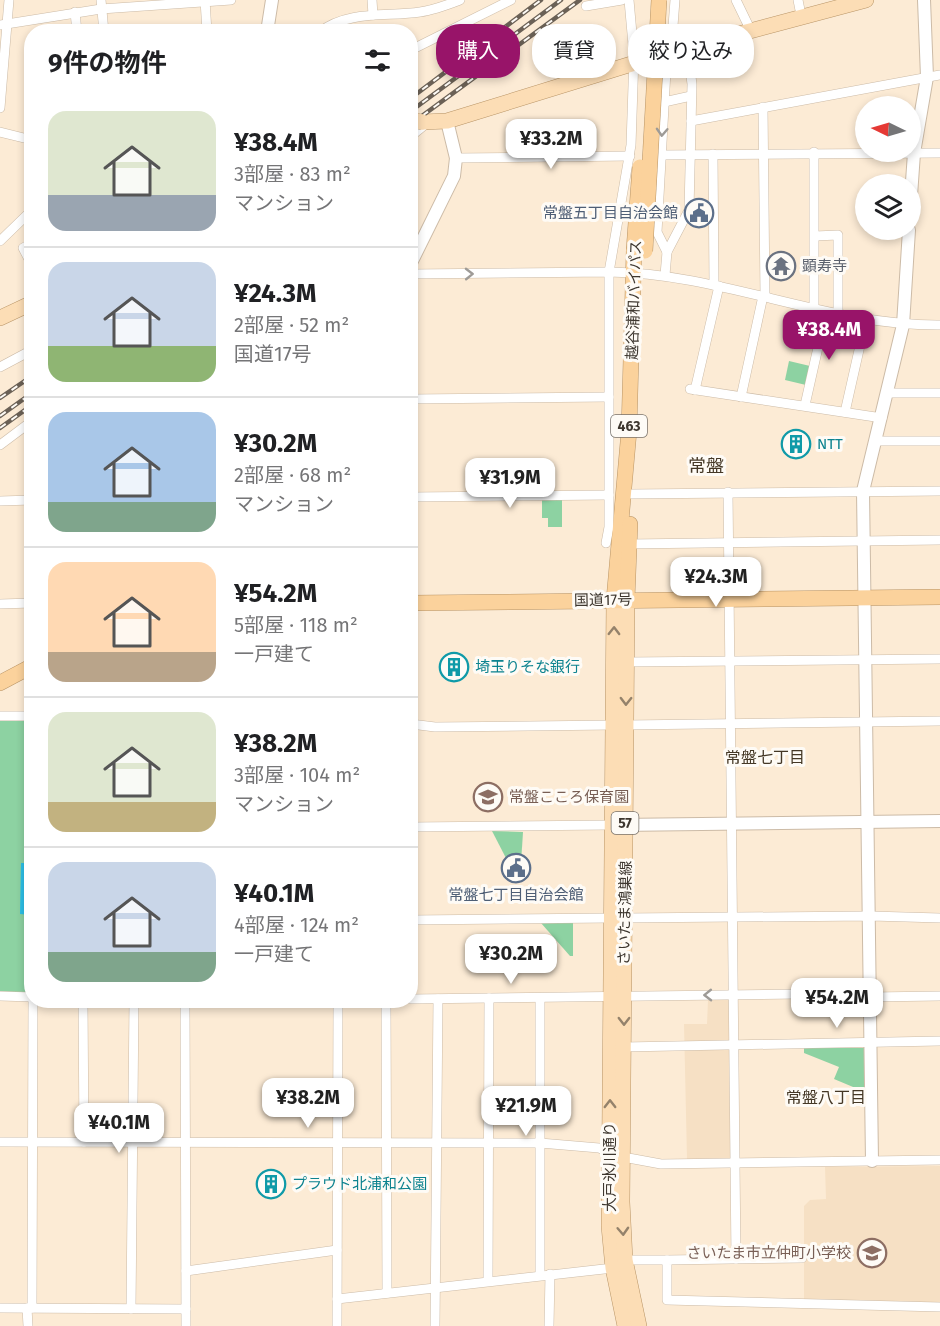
<!DOCTYPE html>
<html lang="ja">
<meta charset="utf-8">
<style>
:root{--surface:#fff;--page:#f6f6f6;--text:#202124;--muted:#757577;--line:#e0e0e0;--accent:#981469}
body{margin:0;font-family:"Fira Sans","Noto Sans JP",sans-serif;background:var(--page);color:var(--text);height:100vh;display:flex;flex-direction:column;font-size:22px;white-space:nowrap}
*{box-sizing:border-box;margin:0}
p{font-size:20px;color:var(--muted)}
.icon{flex:none;width:33px;height:33px;fill:none;stroke:currentColor;stroke-width:2;stroke-linecap:round;stroke-linejoin:round}
.map{position:relative;flex:1;overflow:hidden}
.side{position:absolute;left:24px;top:24px;width:394px;height:984px;display:flex;flex-direction:column;background:var(--surface);border-radius:24px;box-shadow:0 3px 9px #0003}
.side>*{flex:none}
.guide{position:absolute;left:436px;top:24px;width:412px;height:54px;display:flex;gap:12px}
.needle{width:39px;rotate:275deg}
.controls{position:absolute;left:855px;top:96px;display:grid;gap:12px}
.controls a{display:grid;place-items:center;width:66px;height:66px;border-radius:50%;background:var(--surface);box-shadow:0 3px 9px #0003;font-size:30px}
.price{position:absolute;translate:-50% -51px;padding:0 14px;border-radius:12px;background:#fff;color:#222;font-size:20px;line-height:39px;filter:drop-shadow(0 2px 3px #0008)}
.price::after{content:'';position:absolute;left:50%;top:36px;width:18px;height:14px;margin-left:-9px;background:inherit;clip-path:polygon(0 0,100% 0,50% 100%)}
.price.selected{background:var(--accent);color:#fff}
ul{padding:0;list-style:none}
li{display:flex;align-items:center;gap:18px;height:150px;padding:0 24px}
li+li{border-top:2px solid var(--line)}
li span{display:grid;place-items:center;flex:none;width:168px;height:120px;border-radius:18px;color:#555}
li>.icon{margin-inline-start:auto}
span .icon{width:72px;height:72px;fill:#fffc;stroke-width:1}
li b{font-size:26px}
h2{display:flex;justify-content:space-between;align-items:center;height:72px;padding:0 24px;font-size:26px}
.chip{padding:0 21px;border-radius:24px;background:var(--surface);box-shadow:0 3px 9px #0003;font-size:21px;line-height:54px}
.chip.selected{background:var(--accent);color:#fff}
.map>svg:first-child{display:block}
.built{fill:#f6e0c4}
.green{fill:#8dd2a2}
.water{fill:#2cc0e8}
.lines{fill:none;stroke-linecap:round;stroke-linejoin:round}
.minor-casing{stroke:#ccbba7;stroke-width:10}
.tertiary-casing{stroke:#ccbba7;stroke-width:14}
.primary-casing{stroke:#b89466;stroke-width:16}
.trunk-casing{stroke:#b89466;stroke-width:16}
.minor{stroke:#fff;stroke-width:9}
.tertiary{stroke:#fff;stroke-width:12}
.primary{stroke:#fcddb5;stroke-width:15}
.trunk{stroke:#fbd29c;stroke-width:15}
.rail-casing{stroke:#6b6156;stroke-width:4.5}
.rail{stroke:#fefbf6;stroke-width:2;stroke-dasharray:7;stroke-linecap:butt}
.primary-bridge-casing{stroke:#b89466;stroke-width:16;stroke-linecap:butt}
.trunk-bridge-casing{stroke:#b89466;stroke-width:16;stroke-linecap:butt}
.primary-bridge{stroke:#fcddb5;stroke-width:15}
.trunk-bridge{stroke:#fbd29c;stroke-width:15}
.oneway{stroke:#9e9b97}
.oneway2{stroke:#94826b}
.labels{text-anchor:middle;stroke-width:6;stroke-linejoin:round;paint-order:stroke}
.shield{fill:#fefbf6;stroke:#78726b;stroke-width:1.5}
.shield-label{font-size:14px;font-weight:bold;fill:#3e372f}
.service-label{font-size:15px;fill:#4e5e75;stroke:#fefbf6;text-anchor:end}
.worship-label{font-size:15px;fill:#5b616d;stroke:#fefbf6;text-anchor:start}
.street-label{font-size:15px;fill:#3e372f;stroke:#fefbf6}
.culture-label{font-size:15px;fill:#0d838f;stroke:#fefbf6;text-anchor:start}
.education-label{font-size:15px;fill:#785e54;stroke:#fefbf6;text-anchor:start}
.neighbourhood-label{font-size:16px;fill:#453826;stroke:#fefbf6}
.quarter-label{font-size:18px;fill:#453826;stroke:#fefbf6}
</style>
<div class="map">
<svg width="940" height="1326" viewBox="0 0 940 1326">
<rect width="100%" height="100%" fill="#fcebd5"/>
<g class="built">
<path d="M708,1000H729L731,1158L687,1159L684,1024H707Z"/>
<path d="M940,1166V1303L804,1300V1206L810,1200L826,1199L825,1167Z"/>
</g>
<g class="green">
<path d="M789,361L810,366L806,385L785,380Z"/>
<path d="M542,500H562V527H548V518H542Z"/>
<rect x="0" y="718" width="31" height="274"/>
<path d="M492,831L523,832L521,863L508,862Z"/>
<path d="M573,922V956H570L541,923Z"/>
<path d="M804,1047L864,1048L865,1092L834,1079L839,1067L804,1053Z"/>
</g>
<path class="water" d="M21,863H31V915L20,914Z"/>
<g class="lines">
<g class="minor-casing">
<g id="minor">
<path d="M101,0L104,32"/>
<path d="M205,0L207,32"/>
<path d="M372,0L373,15"/>
<path d="M629,0L634,56L631,145L609,272C722,273 827,326 940,325"/>
<path d="M736,0L750,29"/>
<path d="M798,0L801,15"/>
<path d="M586,6L622,0"/>
<path d="M75,12L77,32"/>
<path d="M0,25L101,9L231,0"/>
<path d="M320,32C348,10 388,17 420,12C434,10 447,5 460,0"/>
<path d="M411,50L511,0"/>
<path d="M671,52L675,0"/>
<path d="M667,53L657,232L667,252"/>
<path d="M664,102L691,96"/>
<path d="M763,107L765,297"/>
<path d="M0,108L9,0"/>
<path d="M691,121L940,75"/>
<path d="M0,132L32,140"/>
<path d="M411,136L427,123"/>
<path d="M814,152V309"/>
<path d="M713,154L714,285"/>
<path d="M661,155L940,153"/>
<path d="M456,158L630,156"/>
<path d="M815,236L838,235V314"/>
<path d="M0,241L32,210"/>
<path d="M32,243L23,248L32,265"/>
<path d="M411,274L609,272V527L606,543"/>
<path d="M665,275L667,252L689,210L692,84L687,47"/>
<path d="M0,367L32,350"/>
<path d="M690,389L882,418"/>
<path d="M695,390L719,286"/>
<path d="M888,393H940"/>
<path d="M741,397L763,296"/>
<path d="M411,399L609,397"/>
<path d="M805,405L826,312"/>
<path d="M845,412L866,319"/>
<path d="M876,441H940"/>
<path d="M0,445L32,421"/>
<path d="M728,492L736,1259"/>
<path d="M631,494L940,491"/>
<path d="M411,497L609,495"/>
<path d="M0,501L32,500"/>
<path d="M629,544L940,540"/>
<path d="M0,604L32,603"/>
<path d="M627,662L940,659"/>
<path d="M0,716H32"/>
<path d="M411,724L435,727L613,725"/>
<path d="M626,725L940,721"/>
<path d="M411,827L611,825"/>
<path d="M624,918L871,916L940,918"/>
<path d="M411,920L611,918"/>
<path d="M0,996L32,997"/>
<path d="M871,997L940,996"/>
<path d="M411,999L871,993"/>
<path d="M83,1000L84,1142"/>
<path d="M185,1000L186,1326"/>
<path d="M386,1000L387,1293"/>
<path d="M624,1047L940,1041"/>
<path d="M0,1142L540,1143L599,1148L623,1157L661,1164L940,1160"/>
<path d="M802,1258L667,1260V1300L940,1307"/>
<path d="M625,1260H667"/>
<path d="M186,1271L337,1250"/>
<path d="M540,1275V998"/>
<path d="M488,1281L489,998"/>
<path d="M337,1299L613,1268"/>
<path d="M0,1308L186,1309"/>
<path d="M27,1308L28,1326"/>
<path d="M32,1308L33,1000"/>
<path d="M131,1309L134,1000"/>
<path d="M337,1326L338,1000"/>
<path d="M435,1326L438,999"/>
<path d="M549,1326L550,1274"/>
</g>
</g>
<g class="tertiary-casing">
<g id="tertiary">
<path d="M267,32L272,0"/>
<path d="M910,210L914,153L927,77L924,0"/>
<path d="M411,263L454,176L456,158L447,121"/>
<path d="M618,825L940,821"/>
<path d="M872,1161L863,491L903,325L909,230"/>
</g>
</g>
<g class="primary-casing">
<g id="primary">
<path d="M422,122L447,121L667,53L866,0"/>
<path d="M0,318L32,303"/>
<path d="M614,600L609,1226L613,1268L625,1326"/>
<path d="M627,600L622,1202L625,1260L639,1326"/>
</g>
</g>
<g class="trunk-casing">
<g id="trunk">
<path d="M614,600L629,431L634,250"/>
<path d="M627,600L630,524"/>
<path d="M411,603L940,597"/>
<path d="M0,683L32,666"/>
</g>
</g>
<use href="#minor" class="minor"/>
<use href="#tertiary" class="tertiary"/>
<use href="#primary" class="primary"/>
<use href="#trunk" class="trunk"/>
<g class="rail-casing">
<g id="rail">
<path d="M411,98L541,0"/>
<path d="M411,111L561,0"/>
<path d="M411,124L580,0"/>
<path d="M0,398L32,376"/>
<path d="M0,416L32,393"/>
<path d="M0,428L32,405"/>
</g>
</g>
<use href="#rail" class="rail"/>
<g class="primary-bridge-casing">
<path id="primary-bridge" d="M411,120L422,122"/>
</g>
<g class="trunk-bridge-casing">
<g id="trunk-bridge">
<path d="M634,250L640,167"/>
<path d="M645,251L659,0"/>
</g>
</g>
<use href="#primary-bridge" class="primary-bridge"/>
<use href="#trunk-bridge" class="trunk-bridge"/>
</g>
<defs><path id="oneway-chevron" d="M-2-3.5L2.5 0L-2 3.5" fill="none" stroke-width="1.6" stroke-linecap="round" stroke-linejoin="round" transform="scale(1.5)"/></defs>
<g class="oneway">
<use href="#oneway-chevron" transform="translate(662 132) rotate(93)"/>
<use href="#oneway-chevron" transform="translate(469 274) rotate(-1)"/>
<use href="#oneway-chevron" transform="translate(708 995) rotate(179)"/>
</g>
<g class="oneway2">
<use href="#oneway-chevron" transform="translate(614 631) rotate(-89)"/>
<use href="#oneway-chevron" transform="translate(626 701) rotate(91)"/>
<use href="#oneway-chevron" transform="translate(624 1021) rotate(90)"/>
<use href="#oneway-chevron" transform="translate(610 1104) rotate(-90)"/>
<use href="#oneway-chevron" transform="translate(623 1231) rotate(87)"/>
</g>
<defs>
<g id="civic-ring" transform="scale(1.5)"><circle r="9.5" fill="#fefbf6" stroke="#5c6f8a" stroke-width="1.5"/><path d="M-.6-6.5H3V-4.5H.6V-3L4-1V1h2V6H-6V1h2V-1L-.6-3ZM-1.2 2.5V6h2.4V2.5Z" fill="#5c6f8a"/></g>
<g id="temple-ring" transform="scale(1.5)"><circle r="9.5" fill="#fefbf6" stroke="#6b7280" stroke-width="1.5"/><path d="M0-6L5-2H3V0L6.5 2.5H4V6H1.5V3h-3V6H-4V2.5H-6.5L-3 0V-2H-5Z" fill="#6b7280"/></g>
<g id="building-ring" transform="scale(1.5)"><circle r="9.5" fill="#fefbf6" stroke="#0f9aa8" stroke-width="1.5"/><path d="M-4-6H4V6H1V3H-1V6H-4ZM-2.5-4.3h1.7v1.8h-1.7ZM.8-4.3h1.7v1.8H.8ZM-2.5-1h1.7V.8h-1.7ZM.8-1h1.7V.8H.8Z" fill="#0f9aa8"/></g>
<g id="school-ring" transform="scale(1.5)"><circle r="9.5" fill="#fefbf6" stroke="#8d6e63" stroke-width="1.5"/><path d="M0-5L7-2L0 1L-7-2ZM-4 1L0 2.5L4 1V4Q0 6-4 4Z" fill="#8d6e63"/></g>
</defs>
<g fill-rule="evenodd">
<use href="#civic-ring" x="699" y="213"/>
<use href="#temple-ring" x="781" y="266"/>
<use href="#building-ring" x="796" y="444"/>
<use href="#building-ring" x="454" y="667"/>
<use href="#school-ring" x="488" y="797"/>
<use href="#civic-ring" x="516" y="868"/>
<use href="#building-ring" x="271" y="1184"/>
<use href="#school-ring" x="872" y="1253"/>
</g>
<g class="labels">
<g class="shield">
<rect x="611" y="415" width="36" height="22" rx="4.5"/>
<rect x="611.5" y="812" width="27" height="22" rx="4.5"/>
</g>
<g class="shield-label">
<text x="629" y="431">463</text>
<text x="625" y="828">57</text>
</g>
<g class="service-label">
<text x="678" y="218">常盤五丁目自治会館</text>
<text x="516" y="900" text-anchor="middle">常盤七丁目自治会館</text>
</g>
<g class="worship-label">
<text x="802" y="271">顕寿寺</text>
</g>
<g class="street-label">
<text transform="translate(634 300) rotate(-88)" y="5">越谷浦和バイパス</text>
<text transform="translate(603 600) rotate(-1)" y="5">国道17号</text>
<text transform="translate(625 913) rotate(-89)" y="5">さいたま鴻巣線</text>
<text transform="translate(610 1167) rotate(-90)" y="5">大戸氷川通り</text>
</g>
<g class="culture-label">
<text x="817" y="449">NTT</text>
<text x="475" y="672">埼玉りそな銀行</text>
<text x="292" y="1189">プラウド北浦和公園</text>
</g>
<g class="education-label">
<text x="509" y="802">常盤こころ保育園</text>
<text x="851" y="1258" text-anchor="end">さいたま市立仲町小学校</text>
</g>
<g class="neighbourhood-label">
<text x="765" y="763">常盤七丁目</text>
<text x="826" y="1103">常盤八丁目</text>
</g>
<g class="quarter-label">
<text x="706" y="472">常盤</text>
</g>
</g>
</svg>
<div class="controls">
<a><svg class="needle" viewBox="-14 -14 28 28"><path d="M0-13l5 13h-10z" fill="#e53935"/><path d="M0 13l5-13h-10z" fill="#757577"/></svg></a>
<a><svg class="icon" aria-label="layers" viewBox="0 0 24 24"><path d="M12 4l9 5-9 5-9-5zM3 14l9 5 9-5"/></svg></a>
</div>
<b class="price" style="left:551px;top:170px">¥33.2M</b>
<b class="price selected" style="left:829px;top:361px">¥38.4M</b>
<b class="price" style="left:510px;top:509px">¥31.9M</b>
<b class="price" style="left:716px;top:608px">¥24.3M</b>
<b class="price" style="left:511px;top:985px">¥30.2M</b>
<b class="price" style="left:837px;top:1029px">¥54.2M</b>
<b class="price" style="left:308px;top:1129px">¥38.2M</b>
<b class="price" style="left:526px;top:1137px">¥21.9M</b>
<b class="price" style="left:119px;top:1154px">¥40.1M</b>
<div class="guide">
<a class="chip selected">購入</a>
<a class="chip">賃貸</a>
<a class="chip">絞り込み</a>
</div>
<section class="side">
<h2>9件の物件<svg class="icon" aria-label="filters" viewBox="0 0 24 24"><path d="M4 7h16M4 17h16"/><circle cx="9" cy="7" r="2"/><circle cx="15" cy="17" r="2"/></svg></h2>
<ul>
<li><span style="background:linear-gradient(#dfe7d0 70%,#9aa5b1 0)"><svg class="icon" aria-label="home" viewBox="0 0 24 24"><path d="M3 11l9-7 9 7M6 9v11h12V9"/></svg></span><div><b>¥38.4M</b><p>3部屋 · 83 m²</p><p>マンション</p></div></li>
<li><span style="background:linear-gradient(#c9d6e8 70%,#8fb573 0)"><svg class="icon" aria-label="home" viewBox="0 0 24 24"><path d="M3 11l9-7 9 7M6 9v11h12V9"/></svg></span><div><b>¥24.3M</b><p>2部屋 · 52 m²</p><p>国道17号</p></div></li>
<li><span style="background:linear-gradient(#a9c7e8 75%,#7fa58c 0)"><svg class="icon" aria-label="home" viewBox="0 0 24 24"><path d="M3 11l9-7 9 7M6 9v11h12V9"/></svg></span><div><b>¥30.2M</b><p>2部屋 · 68 m²</p><p>マンション</p></div></li>
<li><span style="background:linear-gradient(#ffd9b3 75%,#b9a48a 0)"><svg class="icon" aria-label="home" viewBox="0 0 24 24"><path d="M3 11l9-7 9 7M6 9v11h12V9"/></svg></span><div><b>¥54.2M</b><p>5部屋 · 118 m²</p><p>一戸建て</p></div></li>
<li><span style="background:linear-gradient(#dfe7d0 75%,#c2b280 0)"><svg class="icon" aria-label="home" viewBox="0 0 24 24"><path d="M3 11l9-7 9 7M6 9v11h12V9"/></svg></span><div><b>¥38.2M</b><p>3部屋 · 104 m²</p><p>マンション</p></div></li>
<li><span style="background:linear-gradient(#c9d6e8 75%,#7fa58c 0)"><svg class="icon" aria-label="home" viewBox="0 0 24 24"><path d="M3 11l9-7 9 7M6 9v11h12V9"/></svg></span><div><b>¥40.1M</b><p>4部屋 · 124 m²</p><p>一戸建て</p></div></li>
</ul>
</section>
</div>
